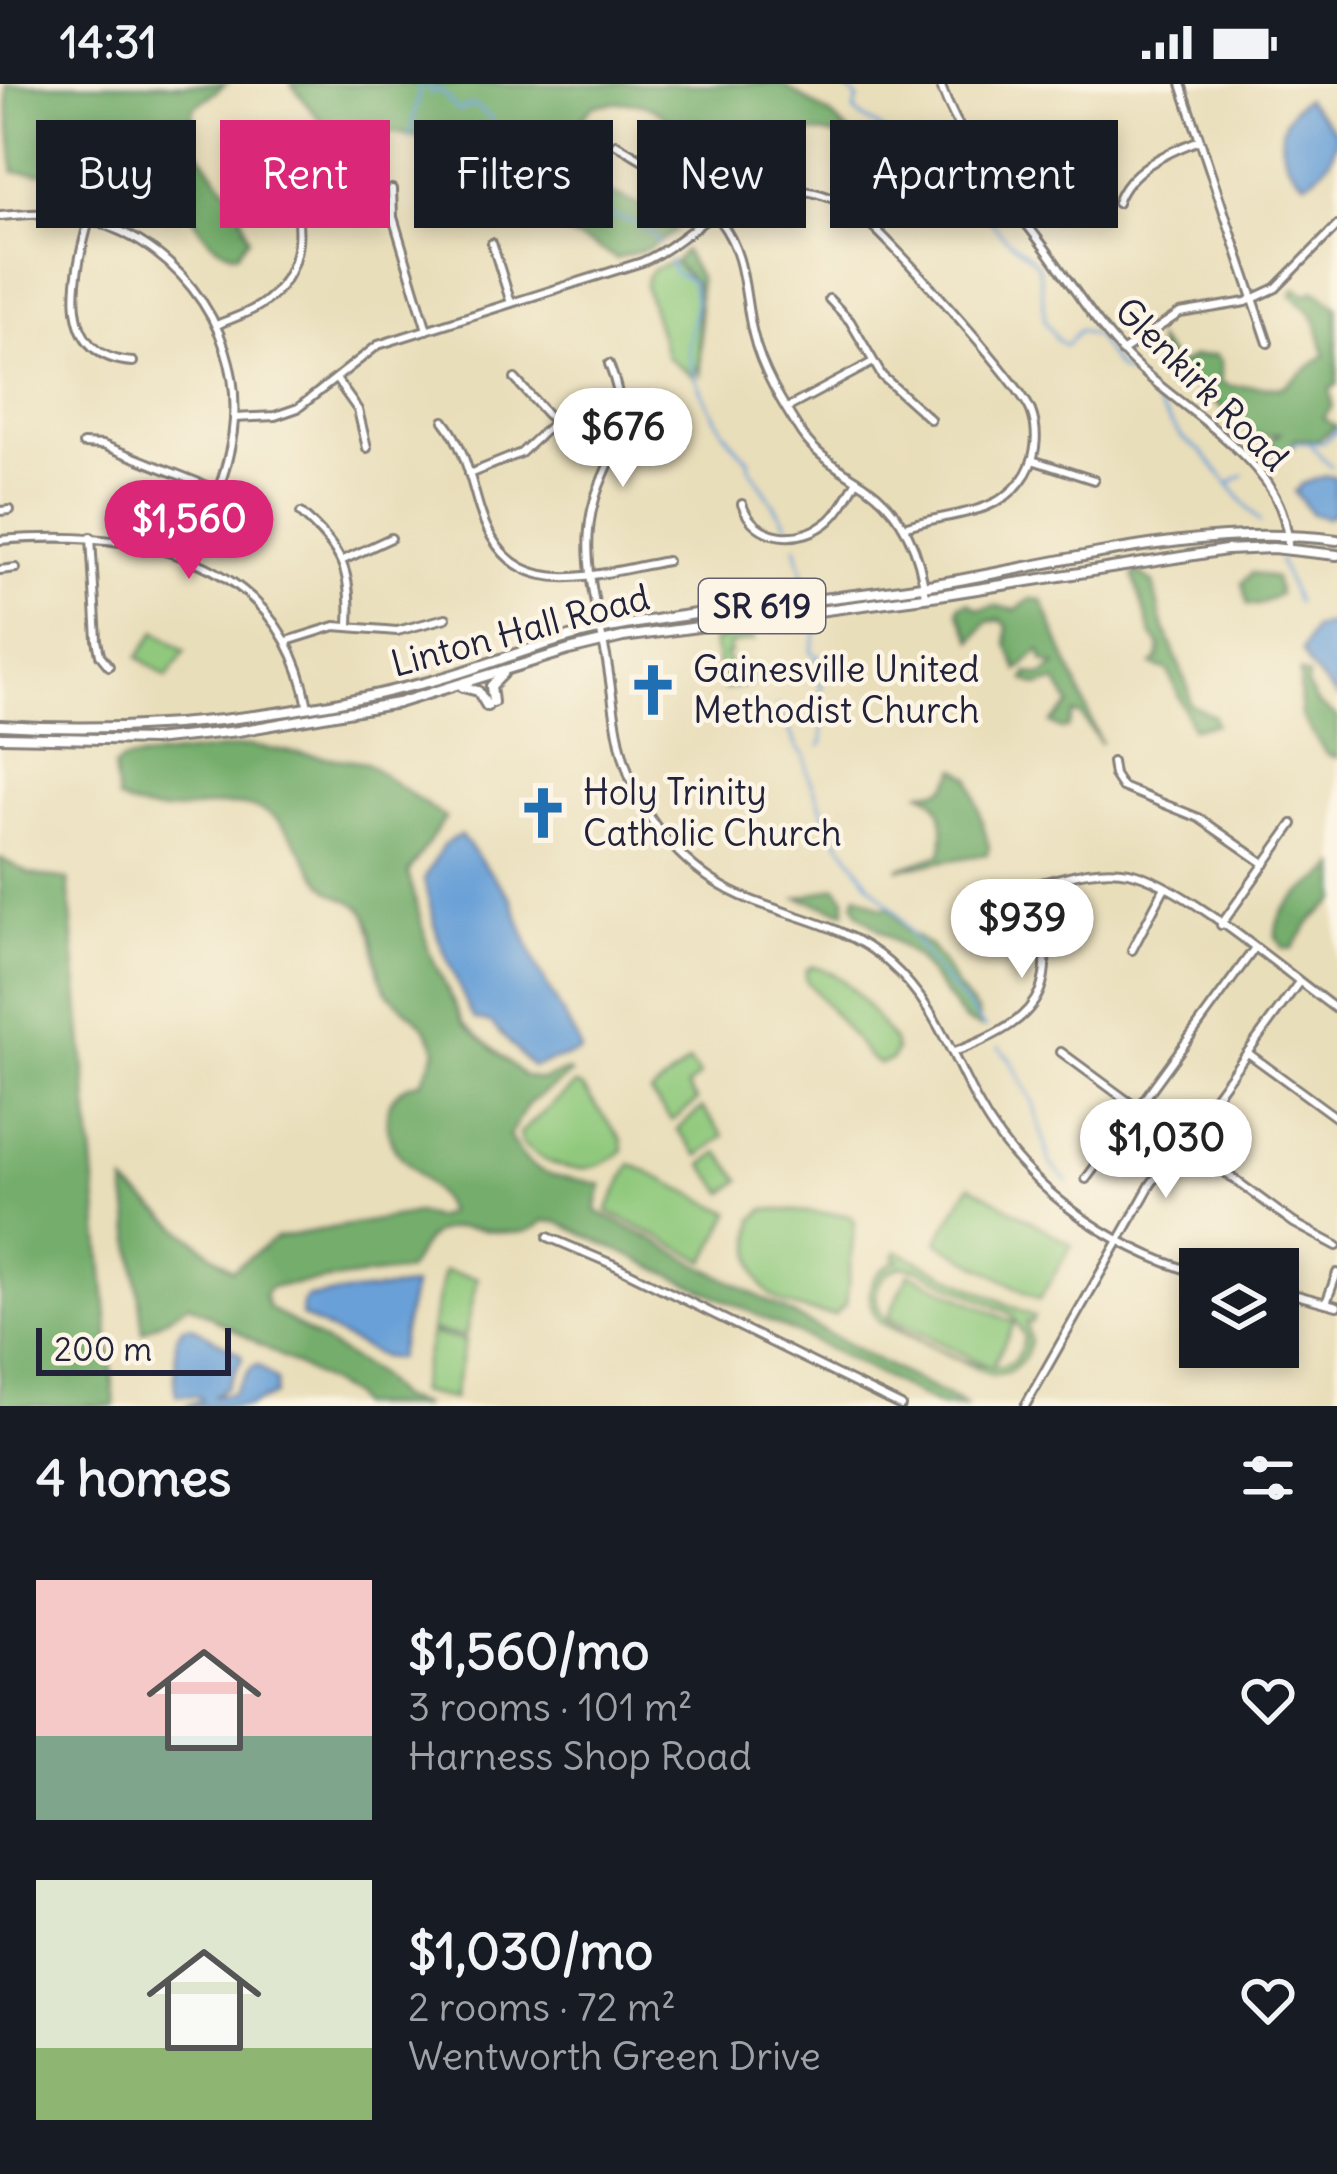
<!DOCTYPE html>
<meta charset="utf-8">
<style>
:root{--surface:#171b24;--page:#20242c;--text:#f1f3f6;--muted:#9ea1a6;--accent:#db2777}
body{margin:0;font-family:Delius,sans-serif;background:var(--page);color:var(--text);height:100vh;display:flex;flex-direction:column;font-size:45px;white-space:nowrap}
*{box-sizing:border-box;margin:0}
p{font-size:39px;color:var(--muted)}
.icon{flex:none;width:66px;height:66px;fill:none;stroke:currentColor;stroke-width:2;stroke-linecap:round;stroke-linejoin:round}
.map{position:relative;height:1322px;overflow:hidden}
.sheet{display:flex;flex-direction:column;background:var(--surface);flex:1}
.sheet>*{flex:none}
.banner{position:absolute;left:36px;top:36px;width:1266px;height:108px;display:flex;gap:24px}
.controls{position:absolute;left:1179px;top:1164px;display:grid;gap:24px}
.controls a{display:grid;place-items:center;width:120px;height:120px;border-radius:0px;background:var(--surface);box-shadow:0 6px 18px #0003;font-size:60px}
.scale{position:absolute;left:36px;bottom:30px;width:195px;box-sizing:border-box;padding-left:12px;border:6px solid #22223b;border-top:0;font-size:33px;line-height:42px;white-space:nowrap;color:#22223b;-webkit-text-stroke:9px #fcf5e5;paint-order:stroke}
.price{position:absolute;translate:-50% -102px;padding:0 27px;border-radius:42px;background:#fff;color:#222;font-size:39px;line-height:78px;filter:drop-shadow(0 3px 6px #0008)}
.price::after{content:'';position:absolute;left:50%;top:72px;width:36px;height:27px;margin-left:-18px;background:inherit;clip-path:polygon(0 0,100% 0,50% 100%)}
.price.current{background:var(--accent);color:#fff}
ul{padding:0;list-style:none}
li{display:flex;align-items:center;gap:36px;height:300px;padding:0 36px}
li span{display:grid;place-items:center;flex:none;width:336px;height:240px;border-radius:0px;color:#555}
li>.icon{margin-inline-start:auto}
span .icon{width:144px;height:144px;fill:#fffc;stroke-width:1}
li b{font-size:51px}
h2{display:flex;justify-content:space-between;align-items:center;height:144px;padding:0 36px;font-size:51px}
.pill{padding:0 42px;border-radius:0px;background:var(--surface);box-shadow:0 6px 18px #0003;font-size:42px;line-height:108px}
.pill.current{background:var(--accent);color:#fff}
.status{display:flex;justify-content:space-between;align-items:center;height:84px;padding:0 60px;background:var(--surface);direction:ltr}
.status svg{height:33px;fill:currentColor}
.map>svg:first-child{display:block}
.green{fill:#90c97d;stroke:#59765c;stroke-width:3;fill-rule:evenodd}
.forest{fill:#74ad6c;stroke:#4b6854;stroke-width:3}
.water{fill:#69a0d7;stroke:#466189;stroke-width:3}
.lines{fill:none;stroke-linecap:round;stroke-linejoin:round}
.stream{stroke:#69a0d7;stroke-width:3}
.minor-casing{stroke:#86807a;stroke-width:12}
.major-casing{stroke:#86807a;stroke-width:14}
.minor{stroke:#fff;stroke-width:6}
.major{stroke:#fff;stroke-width:8}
.labels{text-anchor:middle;stroke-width:9;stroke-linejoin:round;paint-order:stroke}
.shield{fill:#fcf5e5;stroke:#63616e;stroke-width:3}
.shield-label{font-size:33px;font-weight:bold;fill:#22223b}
.street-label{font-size:36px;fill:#22223b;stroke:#fcf5e5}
.poi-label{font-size:36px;fill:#22223b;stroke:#fcf5e5;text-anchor:start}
</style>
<div class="status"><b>14:31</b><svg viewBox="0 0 49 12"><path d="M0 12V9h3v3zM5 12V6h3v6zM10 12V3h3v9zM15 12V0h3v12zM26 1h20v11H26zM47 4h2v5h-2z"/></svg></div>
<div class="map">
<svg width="1337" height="1322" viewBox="0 0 1337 1322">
<rect width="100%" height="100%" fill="#fcf5e5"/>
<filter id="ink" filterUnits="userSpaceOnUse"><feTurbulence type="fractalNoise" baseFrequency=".00833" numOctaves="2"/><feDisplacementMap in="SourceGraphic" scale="24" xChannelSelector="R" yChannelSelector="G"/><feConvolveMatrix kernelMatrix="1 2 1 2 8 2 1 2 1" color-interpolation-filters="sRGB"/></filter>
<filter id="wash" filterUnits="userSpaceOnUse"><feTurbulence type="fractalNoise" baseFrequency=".004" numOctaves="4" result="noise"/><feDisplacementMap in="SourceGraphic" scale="48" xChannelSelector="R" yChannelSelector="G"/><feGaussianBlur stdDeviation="2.7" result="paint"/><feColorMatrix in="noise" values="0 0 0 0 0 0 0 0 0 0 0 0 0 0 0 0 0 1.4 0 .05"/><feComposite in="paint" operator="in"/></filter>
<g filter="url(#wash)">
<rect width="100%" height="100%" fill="#e9deba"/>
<g class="green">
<path d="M674,178L696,204L701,274L695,293L667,273L645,202C646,184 660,183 674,178Z"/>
<path d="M156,547L185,567L167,593L138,573Z"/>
<path d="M749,550L754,556L729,561L730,569L725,571L732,585L758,581L751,601L724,606L713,557Z"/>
<path d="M813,882C850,889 871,929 894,957L896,967L891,976L879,980L870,974L806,896V886Z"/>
<path d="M689,978L700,992L687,1003L697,1017L672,1037L650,1010Z"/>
<path d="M575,1001L582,1003L622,1056L623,1066C590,1096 551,1087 521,1059L520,1049Z"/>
<path d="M702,1024L724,1052L699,1072L677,1045Z"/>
<path d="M719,1068L741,1096L725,1109L703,1081Z"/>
<path d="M631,1080L731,1129L706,1177L607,1127Z"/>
<path d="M970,1101L1072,1161L1039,1216L937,1158Z"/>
<path d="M765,1125L849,1131L855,1137L846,1220L834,1231C767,1224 745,1203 754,1135Z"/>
<path d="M897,1167L1034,1233L1031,1239L1026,1238L1030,1258L1025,1274L1008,1288L991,1291L879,1238C862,1213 870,1187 899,1176L894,1173ZM903,1182L918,1185L1011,1230L1024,1252C1018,1321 919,1254 887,1237C868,1215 875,1190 903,1182Z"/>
<path d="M444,1187L478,1194L465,1253L431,1246Z"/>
<path d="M909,1189L1014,1239L992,1284L888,1233Z"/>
<path d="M431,1249L465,1257L453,1315L418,1308Z"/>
</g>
<g class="forest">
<path d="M6,0H226L194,23L191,58L238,120L249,154L236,170C194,157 203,133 174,113C131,83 64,91 14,88Z"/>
<path d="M291,0H782L833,33L880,80C868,72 855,59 841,54C801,37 763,69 721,66C691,64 676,35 650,23C634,15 611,20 594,21L573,44L564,79L582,103L621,113L654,129L676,147L650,164L616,175C598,160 575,156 555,143C532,128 516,108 492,96C462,105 465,123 440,138L446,94L461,71L434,56L385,47L351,74L337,97L320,36Z"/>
<path d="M684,167L699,193L701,293L695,199L674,178Z"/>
<path d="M1295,204L1306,210L1315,206L1337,222V301L1330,305L1332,322L1323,334L1336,343L1318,356L1295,355L1293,363L1280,369L1266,365L1267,359L1282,348L1262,353L1251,347L1170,283L1159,270L1157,257L1178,282L1192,273L1216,271L1221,277V298L1230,302L1283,303L1325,271C1315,235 1322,238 1292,211Z"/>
<path d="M1139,489L1153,499L1161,535L1189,606L1190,620L1214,632L1216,640L1192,644L1168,587L1152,581L1158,575L1160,562L1152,552L1133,491Z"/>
<path d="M1252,489L1275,494L1279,510L1259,521H1248L1242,499Z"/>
<path d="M1030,515L1042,516L1101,660L1081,631L1074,630L1068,644L1061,645L1051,639L1070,621L1056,598L1038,602L1025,596L1028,589L1042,592L1056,581L1044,578L1040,566L1018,587L1007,560V542L1001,536L987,538L973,557L958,527L960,521L968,518L979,525L995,522L1016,526Z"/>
<path d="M1300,588L1308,592L1307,602L1318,620L1337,633V674L1326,670L1301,632Z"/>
<path d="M249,662L366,679L445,734L408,789L429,867L463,939L524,992L541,996L568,987L571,990L528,1020L509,1052C536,1101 556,1087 602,1101L596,1127C721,1189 842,1261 968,1322H940L817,1259L557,1138L543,1137C517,1167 459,1127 428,1154C418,1162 416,1178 406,1187L270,1203L264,1211L269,1224L377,1291L398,1314L424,1322H357L351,1312L189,1220L143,1248L125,1100L232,1186L276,1154L416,1129L435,1134L447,1129C438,1099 397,1079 390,1054C381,1025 392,1002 421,998L436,967C429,937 409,932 390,911C372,891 378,855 366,831C358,815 340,816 329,806C303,781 294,734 255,724C208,712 162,742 118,716L114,683L124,676Z"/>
<path d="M957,684L970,694L989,763L987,770L897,785L941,770C946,747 945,714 919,708C947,706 945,707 957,684Z"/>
<path d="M0,774L30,790L68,796L115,1322H0Z"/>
<path d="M1337,782V816L1313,835L1292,865L1284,864L1276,853C1274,816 1317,802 1337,782Z"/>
<path d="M836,803L845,814V828L798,814Z"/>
<path d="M857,810L880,823L891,824L907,847L930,862L941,876L958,905L978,929L980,943L965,937L917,874L859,830L854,819Z"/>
</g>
<g class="water">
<path d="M1305,15L1337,49C1336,70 1324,89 1306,98C1275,77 1272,36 1305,15Z"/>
<path d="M1326,392L1334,393L1336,397L1333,430L1326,434L1312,430L1295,408L1302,400Z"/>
<path d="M1337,538V614L1310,583L1302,567L1313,544Z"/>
<path d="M460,751L511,814L537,883L578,958L581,968L532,983L491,939L475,935L470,928L438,853L424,795L444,760Z"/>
<path d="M413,1202L397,1275L382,1273L301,1232L303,1218L308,1213Z"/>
<path d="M192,1242L240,1270L242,1275L227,1302L213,1313L233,1309L251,1284L258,1281L277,1297L275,1311L248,1322H185L202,1316L198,1312L177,1311L175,1304L176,1253L183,1243Z"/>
</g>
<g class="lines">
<g class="stream">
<path d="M430,0V8L440,6L458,27L473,21L490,33L493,45C505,52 514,51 519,68L514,76C528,86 537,88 554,85L555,96C569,101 571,114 583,121C609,137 640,130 659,159"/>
<path d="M841,0L858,15L854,26C861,35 868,36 878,43C900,59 923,89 928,114C940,116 955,109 966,114C984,122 993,143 1007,155C1016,163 1030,171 1037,181C1040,185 1045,230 1045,237L1058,257L1066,261L1079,246L1095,252L1118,285L1138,296L1183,355L1202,368L1260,438"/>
<path d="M409,54L421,0"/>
<path d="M669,176L674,189L691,197C700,225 691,235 689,261C688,292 724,356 749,375L750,384L788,442"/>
<path d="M1308,358L1331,383"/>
<path d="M1264,378L1296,359L1324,358L1337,347"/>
<path d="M1230,399L1243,391"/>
<path d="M796,462L807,505"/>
<path d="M1279,476L1296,518"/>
<path d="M816,535L818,543L811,568L819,572L813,578L811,590L822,601L820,610L824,628L816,631L822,636L823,658L820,662"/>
<path d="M778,622L798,665L805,671L807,687L831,746L870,800L897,829L933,883L985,944"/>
<path d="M999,963L1010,975L1033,1018L1050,1079L1068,1098"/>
</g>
</g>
</g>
<g filter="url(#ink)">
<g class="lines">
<g class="minor-casing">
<g id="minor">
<path d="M940,0C963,64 1010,117 1050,171C1073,203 1095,238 1122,267C1175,326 1292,377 1288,466"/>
<path d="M1181,0L1268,259"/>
<path d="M616,60C652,82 693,102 720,137C747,173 743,209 753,250C761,285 783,321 802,350C819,374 842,386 866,402C903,428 921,469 925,513"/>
<path d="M392,105L393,133L427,246"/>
<path d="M1117,119C1128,86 1166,69 1197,57"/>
<path d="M0,132C25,130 49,128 73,132C169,149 241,239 234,336C231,385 208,431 191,476"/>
<path d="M89,136C76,185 52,272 133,278"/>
<path d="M492,159L511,219"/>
<path d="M829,215L850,237L882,292L930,335"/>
<path d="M216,241C233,234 253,228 267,216C321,173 298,89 254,48"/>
<path d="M1122,268L1180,229L1246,218L1276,204L1337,142"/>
<path d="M609,280C642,364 595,375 589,446C585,486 598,532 606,572C613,610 615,651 628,688C645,741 690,789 741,812C792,834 846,840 889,879C933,918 949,965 976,1016C1022,1102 1108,1163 1200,1190"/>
<path d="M336,295L358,326L367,364"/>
<path d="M515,295L554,338L618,363"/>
<path d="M787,324L873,278"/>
<path d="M234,334L275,332L298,324L378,261L642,178C694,155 724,104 786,105C811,106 835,113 855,127C883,146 1020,299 1031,327C1040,350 1036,378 1021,397C995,433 943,429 904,443"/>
<path d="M444,337C464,362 470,393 479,423C509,523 588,491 667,477"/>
<path d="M83,360L103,361L217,406"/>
<path d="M1032,376L1094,396"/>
<path d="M469,390L521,369L554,338"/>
<path d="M742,420C754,458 802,461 830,436C842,425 849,410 857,396"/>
<path d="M0,427L10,426"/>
<path d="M301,429C342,466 352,486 349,541"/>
<path d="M91,453L97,556L100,571L109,582"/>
<path d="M0,456C134,445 280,468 308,623"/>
<path d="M343,476L391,454"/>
<path d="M0,486L16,484"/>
<path d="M287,557L335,542L397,547L446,534"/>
<path d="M1112,678L1114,691L1122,703L1199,734L1265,780"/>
<path d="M972,829C988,810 1015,807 1038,800C1068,792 1098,782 1129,788C1184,800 1286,889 1336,925"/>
<path d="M1221,841L1293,740"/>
<path d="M1132,866L1165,803"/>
<path d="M954,968C1054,931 1056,898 1034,801"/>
<path d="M1061,968L1294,1139L1337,1162"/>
<path d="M1248,969L1337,1034"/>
<path d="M1086,1095L1254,865"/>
<path d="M548,1153L612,1180L901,1322"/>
<path d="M1278,1206L1337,1222"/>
<path d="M1326,1219L1337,1189"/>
<path d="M1025,1322L1151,1100L1299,898"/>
</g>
</g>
<g class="major-casing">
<g id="major">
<path d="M463,603L478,607L487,622"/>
<path d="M493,618L491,602L503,590"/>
<path d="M0,641C144,650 284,635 424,599C480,585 533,561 589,548C711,522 836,518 959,496C1084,473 1210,440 1337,456"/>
<path d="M0,653L153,656L238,647L398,619L569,566L623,553L939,511L1226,466L1273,464L1337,471"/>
</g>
</g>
<use href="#minor" class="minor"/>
<use href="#major" class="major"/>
</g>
</g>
<defs>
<g id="church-bare" transform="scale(4.14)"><path d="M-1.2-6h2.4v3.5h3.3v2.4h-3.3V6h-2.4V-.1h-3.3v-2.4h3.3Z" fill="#1f6fb2" stroke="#fcf5e5" stroke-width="2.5" paint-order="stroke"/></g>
</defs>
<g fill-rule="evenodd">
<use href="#church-bare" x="653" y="606"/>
<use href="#church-bare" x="543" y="729"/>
</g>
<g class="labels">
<rect class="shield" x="699" y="495" width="126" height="54" rx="9"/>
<g class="shield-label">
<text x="762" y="534">SR 619</text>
</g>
<g class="street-label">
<text transform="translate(1202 300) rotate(45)" y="13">Glenkirk Road</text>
<text transform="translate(520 546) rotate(-15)" y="13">Linton Hall Road</text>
</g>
<g class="poi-label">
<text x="693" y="598">Gainesville United<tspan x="693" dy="41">Methodist Church</tspan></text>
<text x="583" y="721">Holy Trinity<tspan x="583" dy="41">Catholic Church</tspan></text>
</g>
</g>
</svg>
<div class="controls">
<a><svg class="icon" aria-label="layers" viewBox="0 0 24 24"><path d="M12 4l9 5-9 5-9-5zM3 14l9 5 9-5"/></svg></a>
</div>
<div class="scale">200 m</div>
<b class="price" style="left:623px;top:406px">$676</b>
<b class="price current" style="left:189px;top:498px">$1,560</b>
<b class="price" style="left:1022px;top:897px">$939</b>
<b class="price" style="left:1166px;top:1117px">$1,030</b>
<div class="banner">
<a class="pill">Buy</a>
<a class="pill current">Rent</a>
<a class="pill">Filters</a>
<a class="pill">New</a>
<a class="pill">Apartment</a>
</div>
</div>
<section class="sheet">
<h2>4 homes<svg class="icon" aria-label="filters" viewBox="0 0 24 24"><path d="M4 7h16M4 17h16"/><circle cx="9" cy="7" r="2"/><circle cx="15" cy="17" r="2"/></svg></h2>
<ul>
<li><span style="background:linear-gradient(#f6c9c9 65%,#7fa58c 0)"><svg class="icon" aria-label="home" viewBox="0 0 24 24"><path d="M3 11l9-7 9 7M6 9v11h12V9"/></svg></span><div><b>$1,560/mo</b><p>3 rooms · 101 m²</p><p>Harness Shop Road</p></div><svg class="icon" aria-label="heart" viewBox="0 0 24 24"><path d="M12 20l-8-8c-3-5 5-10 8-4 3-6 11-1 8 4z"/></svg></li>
<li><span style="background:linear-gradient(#dfe7d0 70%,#8fb573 0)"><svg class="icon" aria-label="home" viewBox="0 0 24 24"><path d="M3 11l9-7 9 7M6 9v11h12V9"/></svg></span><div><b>$1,030/mo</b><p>2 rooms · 72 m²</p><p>Wentworth Green Drive</p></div><svg class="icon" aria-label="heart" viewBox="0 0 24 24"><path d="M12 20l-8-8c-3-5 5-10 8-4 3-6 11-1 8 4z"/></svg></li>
</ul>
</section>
